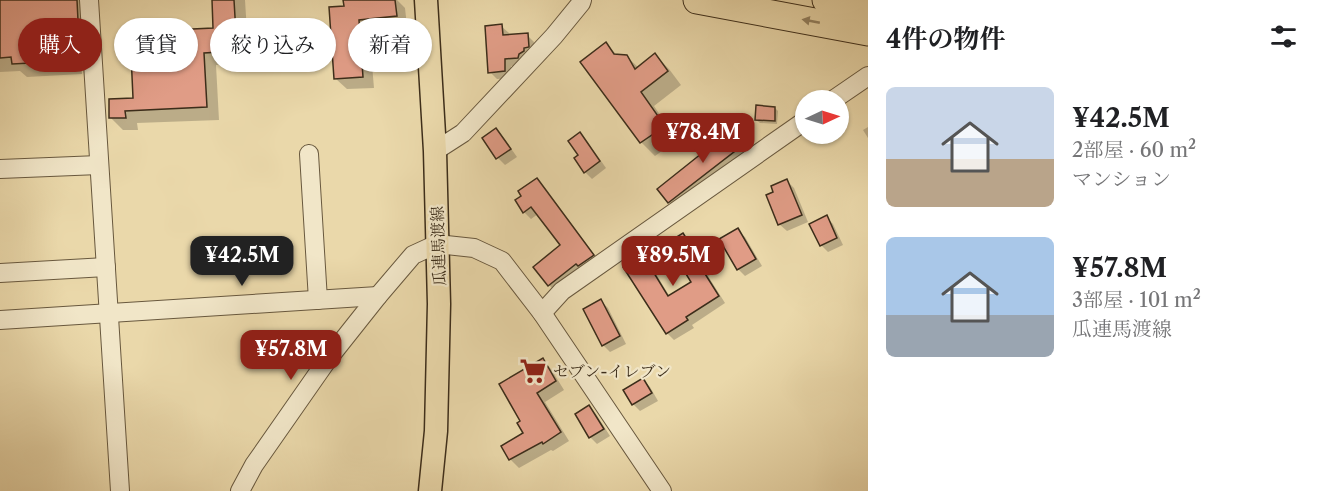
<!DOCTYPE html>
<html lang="ja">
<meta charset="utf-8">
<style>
:root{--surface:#fff;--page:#f2f2f2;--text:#202124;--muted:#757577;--accent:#8f2418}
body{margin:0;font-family:"Libre Caslon Text","Noto Serif JP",serif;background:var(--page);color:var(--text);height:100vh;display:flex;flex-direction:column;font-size:22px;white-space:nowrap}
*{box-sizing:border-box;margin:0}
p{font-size:20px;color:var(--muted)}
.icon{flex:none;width:33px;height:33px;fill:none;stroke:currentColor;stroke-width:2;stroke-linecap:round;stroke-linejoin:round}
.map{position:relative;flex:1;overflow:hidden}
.sheet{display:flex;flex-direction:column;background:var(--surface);width:450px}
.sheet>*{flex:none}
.guide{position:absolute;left:18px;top:18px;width:570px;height:54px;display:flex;gap:12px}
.needle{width:39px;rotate:86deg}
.buttons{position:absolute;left:795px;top:90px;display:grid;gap:12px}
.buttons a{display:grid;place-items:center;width:54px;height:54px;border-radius:50%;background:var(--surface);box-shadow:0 2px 4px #0004;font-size:30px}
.price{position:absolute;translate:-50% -51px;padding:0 14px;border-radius:12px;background:var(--accent);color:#fff;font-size:20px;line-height:39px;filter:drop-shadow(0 2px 3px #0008)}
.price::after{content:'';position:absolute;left:50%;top:36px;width:18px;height:14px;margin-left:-9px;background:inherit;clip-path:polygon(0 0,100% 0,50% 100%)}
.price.on{background:#222;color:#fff}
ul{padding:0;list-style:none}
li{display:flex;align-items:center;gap:18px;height:150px;padding:0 18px}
li span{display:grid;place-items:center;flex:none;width:168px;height:120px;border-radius:9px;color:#555}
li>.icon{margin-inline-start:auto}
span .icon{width:72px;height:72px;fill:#fffc;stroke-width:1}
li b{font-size:26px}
h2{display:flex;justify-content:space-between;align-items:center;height:72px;padding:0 18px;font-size:26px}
.tag{padding:0 21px;border-radius:27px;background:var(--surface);box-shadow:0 2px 4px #0004;font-size:21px;line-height:54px}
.tag.on{background:var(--accent);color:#fff}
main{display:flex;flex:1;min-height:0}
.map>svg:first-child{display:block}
.shadow{fill:#0003}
.building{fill:#e09c86;stroke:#3c2d1a;stroke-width:1.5}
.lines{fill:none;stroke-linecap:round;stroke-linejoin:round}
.minor-casing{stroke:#68583e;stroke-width:20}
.major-casing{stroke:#3c2d1a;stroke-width:25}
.highway-casing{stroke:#3c2d1a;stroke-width:29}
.minor{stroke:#f1e6c8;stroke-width:18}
.major{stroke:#ead8aa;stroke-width:22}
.highway{stroke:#ead8aa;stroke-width:27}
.oneway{fill:#938262}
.labels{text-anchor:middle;stroke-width:4.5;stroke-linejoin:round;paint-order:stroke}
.street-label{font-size:16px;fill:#3c2d1a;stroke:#f1e6c8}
.poi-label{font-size:16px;fill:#3c2d1a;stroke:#f1e6c8;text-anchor:start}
</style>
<main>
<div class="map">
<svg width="868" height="491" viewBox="0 0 868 491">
<rect width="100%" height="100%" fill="#ead8aa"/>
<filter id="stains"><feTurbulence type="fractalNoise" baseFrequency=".00333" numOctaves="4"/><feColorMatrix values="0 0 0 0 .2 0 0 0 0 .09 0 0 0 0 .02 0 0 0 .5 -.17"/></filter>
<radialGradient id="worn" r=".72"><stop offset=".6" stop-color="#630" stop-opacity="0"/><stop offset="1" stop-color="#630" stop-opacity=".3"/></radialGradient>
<g class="shadow">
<path d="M0,0H89L92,55H81L82,74L27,77L20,71L0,72Z"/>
<path d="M213,0H245L249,63L216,65L219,120L137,123L138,130H123L111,118L135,100L215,30Z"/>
<path d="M345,0H397L405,8L407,26L369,30L374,88L347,89L336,79L346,8Z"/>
<path d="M501,26L509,33V36L527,35L534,42L535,54L525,65L511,66L512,78L497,79L490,72Z"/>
<path d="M606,44L618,56H626L639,68L655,55L669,69L681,85L654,106L677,140L655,156L641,142L582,62Z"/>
<path d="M775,108L778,111L777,124L760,123L756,120Z"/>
<path d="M868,127V138L863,130Z"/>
<path d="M736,128L758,152L680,212L669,202Z"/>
<path d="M496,129L503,137L517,157L505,165L498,158L484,138Z"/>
<path d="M580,134L587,141L606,168L592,179L585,172L580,155Z"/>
<path d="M537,180L544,187L600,262L556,292L549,285L562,245L538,214L531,219L524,212Z"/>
<path d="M787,181L794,188L808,222L787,231L779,224L775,193Z"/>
<path d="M826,217L833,224L843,245L828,252L821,245Z"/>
<path d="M737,230L745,237L762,266L745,276L738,269Z"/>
<path d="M682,235L690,242L710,275L708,276L725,303L692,325L694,328L674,340L667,333L643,257L650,264L670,297L693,282Z"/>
<path d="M601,301L608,308L626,344L610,352L603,345Z"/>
<path d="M543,360L551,369L564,390L545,402L569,441L553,451L551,450L519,468L510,459L503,447L525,433Z"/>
<path d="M643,380L650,387L658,401L640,411L633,404Z"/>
<path d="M589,407L596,414L610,436L597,444L590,437Z"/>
</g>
<g class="building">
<path d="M0,0H77L79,41L68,42L69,61L12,64L11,57L0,58Z"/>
<path d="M212,0H234L237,51L204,53L207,107L125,111L126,118H109V99L133,98L130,32L213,28Z"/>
<path d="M343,0H395L397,16L359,20L363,77L334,79L329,7L344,6Z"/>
<path d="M502,24L503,35L528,33L529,47L524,48V51L519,54L518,58L505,59V71L488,73L485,26Z"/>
<path d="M606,42L614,54L627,55L635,69L655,53L668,71L641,92L665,126L640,143L580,62Z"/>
<path d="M756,105L775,107V121L755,120Z"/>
<path d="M736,126L748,141L668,203L657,189Z"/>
<path d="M496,128L511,149L496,159L482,138Z"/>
<path d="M580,132L600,161L584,173L574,158L578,155L568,141Z"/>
<path d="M537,178L594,255L578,266L576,264L548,286L533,267L560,245L531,207L523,213L515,200L521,196L518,191Z"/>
<path d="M787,179L802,215L778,225L766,195L773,192L771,186Z"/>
<path d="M827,215L837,238L820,246L809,224Z"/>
<path d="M738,228L756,259L737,270L719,239Z"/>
<path d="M683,233L704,267L702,269L719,296L686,317L688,320L666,334L623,267L643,255L668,296L691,282L667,243Z"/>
<path d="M601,299L620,336L602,346L583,309Z"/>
<path d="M543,358L556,381L537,393L561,432L543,444L542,442L509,460L501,446L523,433L517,423L520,421L499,384Z"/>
<path d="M643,378L652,393L632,405L623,390Z"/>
<path d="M589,405L604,429L589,438L575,414Z"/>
</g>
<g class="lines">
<g class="minor-casing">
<g id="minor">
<path d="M89,0L120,491"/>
<path d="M833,100L868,76"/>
<path d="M435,151L463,133L554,36L581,3L582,0"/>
<path d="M309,154L318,300"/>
<path d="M0,169L99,165"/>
<path d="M0,273L106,267"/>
<path d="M542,313L562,291L806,120"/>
<path d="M0,320L378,296"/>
<path d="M240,491L254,465L328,359L378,296L413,255L437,244L474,248L502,261L542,313L662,491"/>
</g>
</g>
<g class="major-casing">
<path id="major" d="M426,0L435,151L439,304L436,431L430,491"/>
</g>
<g class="highway-casing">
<g id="highway">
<path d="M697,0L868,32"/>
<path d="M826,0L868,8"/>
</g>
</g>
<use href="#minor" class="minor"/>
<use href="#major" class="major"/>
<use href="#highway" class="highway"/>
</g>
<defs><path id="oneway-solid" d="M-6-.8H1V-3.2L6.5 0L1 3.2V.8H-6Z" transform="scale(1.5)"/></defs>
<use class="oneway" href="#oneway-solid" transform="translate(811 21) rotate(-169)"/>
<defs>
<g id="supermarket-bare" transform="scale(2.07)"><path d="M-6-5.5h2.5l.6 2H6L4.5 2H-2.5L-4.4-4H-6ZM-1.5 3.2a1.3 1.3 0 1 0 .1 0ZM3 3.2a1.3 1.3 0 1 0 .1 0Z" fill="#8f2418" stroke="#f1e6c8" stroke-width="2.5" paint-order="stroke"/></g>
</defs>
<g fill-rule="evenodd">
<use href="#supermarket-bare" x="533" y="371"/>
</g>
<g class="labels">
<g class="street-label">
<text transform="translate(438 246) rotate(-92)" y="6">瓜連馬渡線</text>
</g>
<g class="poi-label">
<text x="553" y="377">セブン-イレブン</text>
</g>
</g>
<rect width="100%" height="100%" filter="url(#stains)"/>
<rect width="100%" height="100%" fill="url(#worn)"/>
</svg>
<div class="buttons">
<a><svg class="needle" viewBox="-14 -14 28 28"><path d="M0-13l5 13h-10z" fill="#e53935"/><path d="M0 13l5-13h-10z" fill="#757577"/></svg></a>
</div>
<b class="price" style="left:703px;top:164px">¥78.4M</b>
<b class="price on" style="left:242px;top:287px">¥42.5M</b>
<b class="price" style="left:673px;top:287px">¥89.5M</b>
<b class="price" style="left:291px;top:381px">¥57.8M</b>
<div class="guide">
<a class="tag on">購入</a>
<a class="tag">賃貸</a>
<a class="tag">絞り込み</a>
<a class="tag">新着</a>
</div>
</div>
<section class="sheet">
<h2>4件の物件<svg class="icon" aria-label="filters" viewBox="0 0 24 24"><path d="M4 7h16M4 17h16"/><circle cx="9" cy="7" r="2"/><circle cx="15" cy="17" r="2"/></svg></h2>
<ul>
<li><span style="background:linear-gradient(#c9d6e8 60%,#b9a48a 0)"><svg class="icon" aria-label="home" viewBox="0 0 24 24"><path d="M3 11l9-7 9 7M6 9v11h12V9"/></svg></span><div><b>¥42.5M</b><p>2部屋 · 60 m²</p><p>マンション</p></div></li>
<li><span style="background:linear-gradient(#a9c7e8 65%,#9aa5b1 0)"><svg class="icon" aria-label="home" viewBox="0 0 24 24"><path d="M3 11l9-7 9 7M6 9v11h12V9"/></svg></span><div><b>¥57.8M</b><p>3部屋 · 101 m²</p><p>瓜連馬渡線</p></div></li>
</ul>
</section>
</main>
